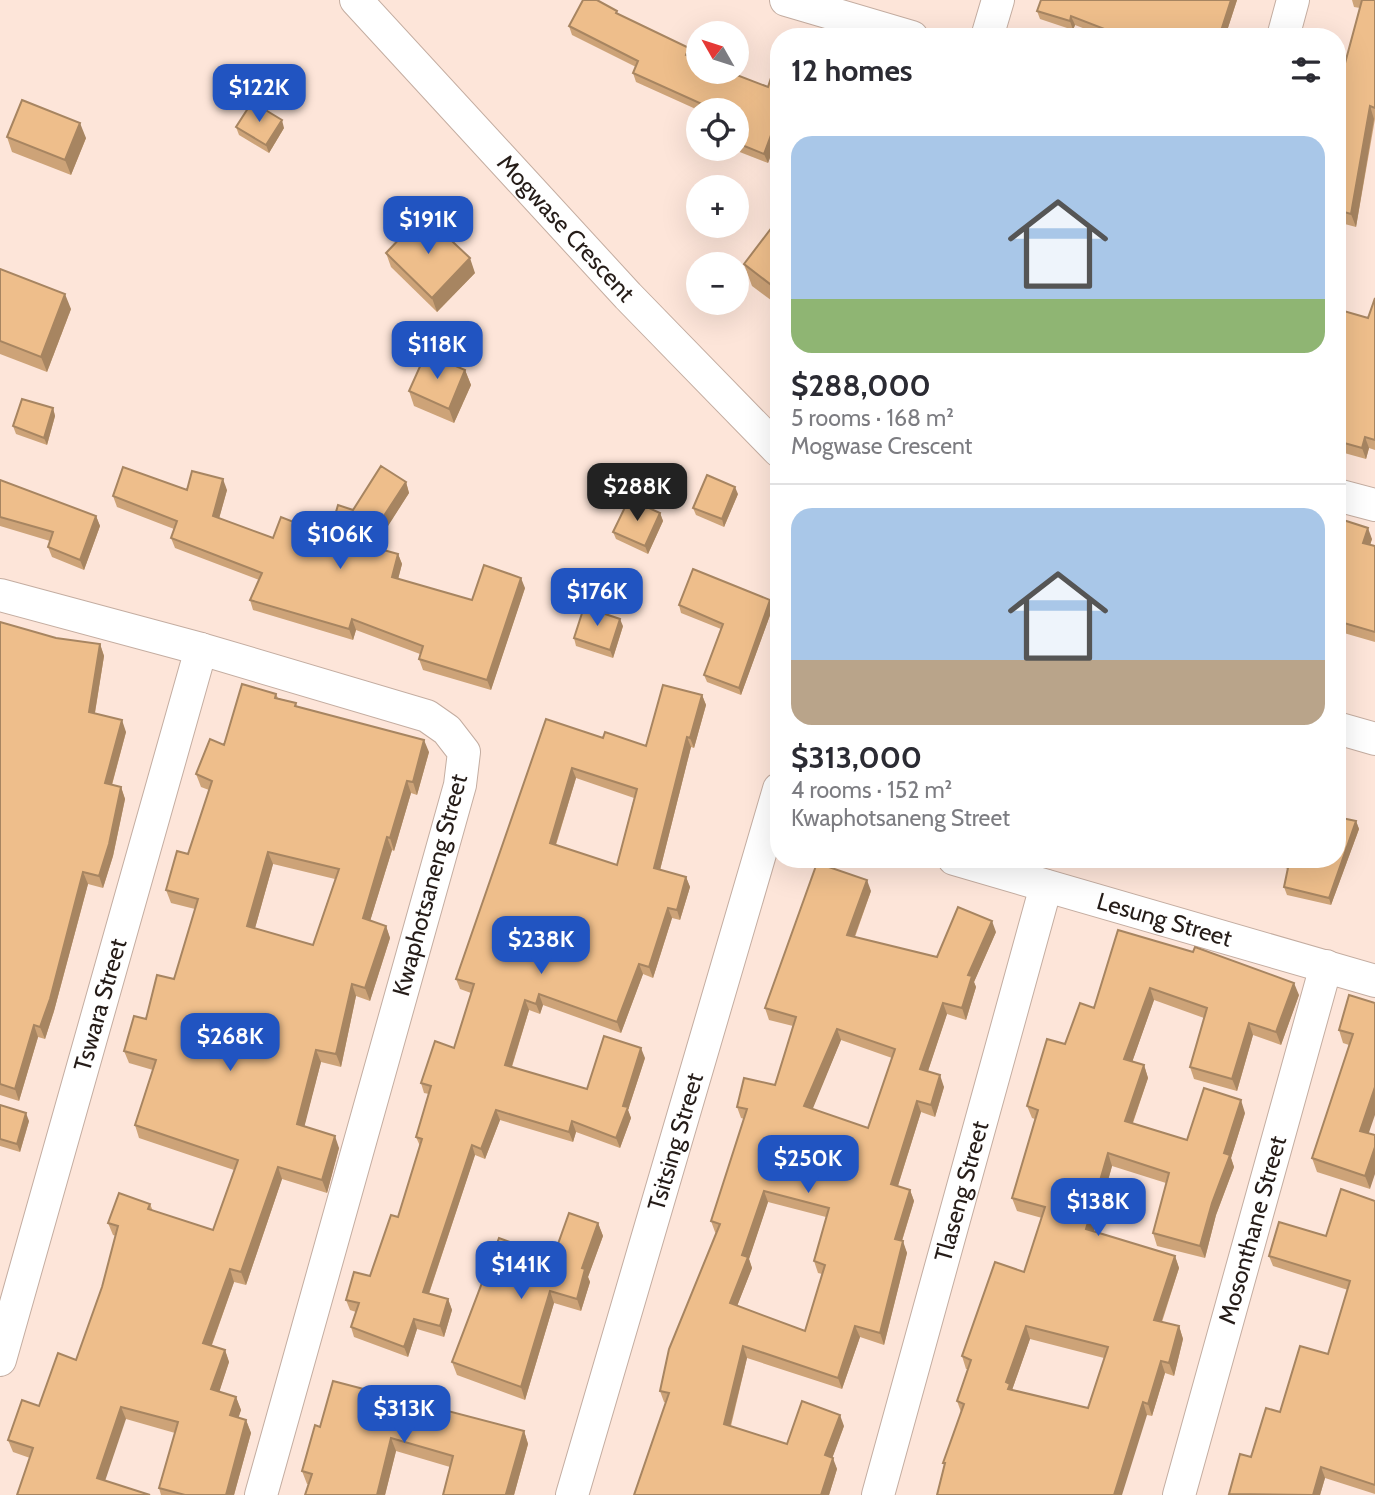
<!DOCTYPE html>
<meta charset="utf-8">
<style>
:root{--surface:#fff;--page:#f2f2f3;--text:#2b2b33;--muted:#7c7c81;--line:#e1e1e2;--accent:#2154c1}
body{margin:0;font-family:Cabin,sans-serif;background:var(--page);color:var(--text);height:100vh;display:flex;flex-direction:column;font-size:26px;white-space:nowrap}
*{box-sizing:border-box;margin:0}
p{font-size:23px;color:var(--muted)}
.icon{flex:none;width:38px;height:38px;fill:none;stroke:currentColor;stroke-width:2;stroke-linecap:round;stroke-linejoin:round}
.map{position:relative;flex:1;overflow:hidden}
.sheet{position:absolute;left:770px;top:28px;width:576px;height:840px;display:flex;flex-direction:column;background:var(--surface);border-radius:28px;box-shadow:0 7px 28px #0002}
.sheet>*{flex:none}
.needle{width:46px;rotate:309deg}
.tools{position:absolute;left:686px;top:21px;display:grid;gap:14px}
.tools a{display:grid;place-items:center;width:63px;height:63px;border-radius:50%;background:var(--surface);box-shadow:0 7px 28px #0002;font-size:35px}
.price{position:absolute;translate:-50% -60px;padding:0 16px;border-radius:14px;background:var(--accent);color:#fff;font-size:23px;line-height:46px;filter:drop-shadow(0 2px 4px #0008)}
.price::after{content:'';position:absolute;left:50%;top:42px;width:21px;height:16px;margin-left:-10px;background:inherit;clip-path:polygon(0 0,100% 0,50% 100%)}
.price.on{background:#222;color:#fff}
ul{padding:0;list-style:none}
li{display:grid;align-content:center;gap:14px;height:371px;padding:0 21px}
li+li{border-top:2px solid var(--line)}
li span{display:grid;place-items:center;height:217px;border-radius:21px;color:#555}
li>.icon{margin-inline-start:auto}
span .icon{width:126px;height:126px;fill:#fffc;stroke-width:1}
li b{font-size:30px}
h2{display:flex;justify-content:space-between;align-items:center;height:84px;padding:0 21px;font-size:30px}
.map>svg:first-child{display:block}
.lines{fill:none;stroke-linecap:round;stroke-linejoin:round}
.street-casing{stroke:#c4ada1;stroke-width:34}
.street{stroke:#fff;stroke-width:32}
.wall{fill:#cda378;fill-rule:evenodd}
.shaded-wall{fill:#a78561}
.building{fill:#eebe8b;stroke:#a78561;stroke-width:2;fill-rule:evenodd}
.labels{text-anchor:middle;stroke-width:6;stroke-linejoin:round;paint-order:stroke}
.street-label{font-size:24px;fill:#251c18;stroke:#fff}
</style>
<div class="map">
<svg width="1375" height="1495" viewBox="0 0 1375 1495">
<rect width="100%" height="100%" fill="#fde5d9"/>
<g class="lines">
<g class="street-casing">
<g id="street">
<path id="s1" d="M356,0L628,296L779,451"/>
<path d="M786,0L912,37"/>
<path d="M987,37L998,0"/>
<path d="M1283,37L1293,0"/>
<path d="M1337,495L1375,505"/>
<path d="M0,595L201,649L427,716L447,730L464,752L460,785L261,1495"/>
<path d="M1337,728L1375,739"/>
<path id="s2" d="M954,859L1375,981"/>
<path id="s3" d="M0,1360L201,649"/>
<path id="s4" d="M572,1495L779,789"/>
<path id="s5" d="M878,1495L1046,886"/>
<path id="s6" d="M1179,1495L1326,966"/>
</g>
</g>
<use href="#street" class="street"/>
</g>
<g class="wall">
<path d="M1237,0L1225,37H1106L1075,25L1073,30L1040,19L1037,11Z"/>
<path d="M1352,0H1375V119L1356,227L1337,222V81L1340,82L1360,8L1354,7Z"/>
<path d="M619,14L692,58L768,87L779,53V137L778,136L768,163L732,149H737V110H698L636,82L633,73L636,67L572,35L569,26Z"/>
<path d="M236,127L284,128L269,153L239,135Z"/>
<path d="M7,137L86,138L71,175L12,152Z"/>
<path d="M779,218V306L752,286L744,264Z"/>
<path d="M386,253L475,273L437,312L391,267Z"/>
<path d="M0,269L71,309L47,372L0,354Z"/>
<path d="M1375,298V450L1369,448L1366,459L1337,451V309L1368,318Z"/>
<path d="M465,370L471,385L454,423L414,406L409,391Z"/>
<path d="M53,408L55,416L47,445L16,434L13,426Z"/>
<path d="M0,480L96,516L100,526L84,570L52,557L48,547L50,541L0,526Z"/>
<path d="M406,482L409,493L374,547L398,554L402,564L398,579L472,600L525,588L491,690L423,670L419,659L420,654L356,630L353,640L253,610L250,600L259,580L175,548L171,538L174,529L117,507L113,496L187,490H227L219,518L273,538L329,536L353,510Z"/>
<path d="M738,494L724,527L696,515L693,508Z"/>
<path d="M660,513L663,521L648,554L616,539L613,532Z"/>
<path d="M1337,518L1372,539L1370,545L1375,546V642L1337,631Z"/>
<path d="M679,605L773,607L741,695L707,682L704,675L721,629L681,613Z"/>
<path d="M0,622L56,638L100,644L104,656L95,713L126,732L112,785L121,787L125,799L113,856L103,888L88,884L54,1011L45,1039L38,1037L19,1101L0,1095Z"/>
<path d="M623,626L613,658L576,646L574,638Z"/>
<path d="M276,694L278,698L296,703L297,707L429,752L417,795L411,793L394,851L392,850L370,921L386,926L390,938L370,1001L356,996L341,1067L321,1062L304,1126L339,1148L327,1193L282,1179L246,1285L234,1282L212,1345L225,1350L229,1362L219,1392L236,1397L241,1410L238,1418L246,1420L251,1433L234,1495H161L159,1488L175,1433L126,1419L30,1458L13,1452L8,1440L39,1406L76,1360L102,1287L116,1236L113,1235L108,1223L150,1204L153,1211L213,1230L234,1170L139,1138L135,1125L153,1070L129,1063L124,1051L174,979L195,909L171,903L166,890L188,854L209,790L201,787L196,774ZM273,864L335,879L313,945L255,928Z"/>
<path d="M702,695L706,705L694,748L691,747L660,870L686,877L690,887L680,920L672,918L653,978L643,974L621,1033L543,1005L540,1014L529,1010L512,1067L587,1089L645,1058L628,1110L631,1118L620,1148L576,1132L573,1142L500,1120L485,1159L475,1155L429,1294L448,1299L452,1310L444,1337L417,1329L408,1357L354,1337L351,1327L356,1312L350,1310L346,1300L370,1276L398,1217L420,1146L416,1137L429,1094L424,1093L421,1083L454,1048L471,993L460,989L456,979L546,719L603,738L646,746ZM576,778L634,798L617,865L556,845Z"/>
<path d="M1356,821L1359,829L1331,905L1287,895L1284,887L1288,869L1260,859H1337Z"/>
<path d="M871,891L855,937L937,957L996,932L974,982L976,987L966,1020L947,1014L928,1071L944,1087L935,1117L921,1112L898,1186L910,1190L914,1201L902,1241L907,1253L884,1345L860,1337L842,1389L747,1358L731,1426L787,1444L844,1426L832,1458L837,1469L829,1495H634L666,1403L664,1402L660,1391L716,1233L715,1232L711,1221L744,1119L741,1118L737,1107L775,1085L793,1026L769,1020L765,1008ZM841,1040L892,1058L868,1128L812,1109ZM768,1202L826,1217L814,1261L818,1273L822,1274L805,1331L737,1306L752,1268L749,1259Z"/>
<path d="M1118,930L1299,995L1281,1045L1253,1035L1237,1091L1194,1079L1190,1067L1204,1018L1154,1000L1132,1062L1144,1065L1148,1078L1133,1123L1187,1140L1245,1113L1231,1158L1234,1167L1216,1215L1205,1258L1157,1246L1153,1233L1166,1183L1112,1166L1094,1231L1175,1256L1179,1268L1162,1322L1179,1326L1183,1339L1174,1376L1165,1373L1152,1416L1147,1415L945,1467L943,1463L961,1412L957,1401L968,1369H966L962,1356L1024,1272L1042,1218L1017,1211L1012,1198L1035,1119L1032,1118L1027,1106L1065,1044L1094,1008ZM1030,1339L1104,1358L1088,1408L1012,1390Z"/>
<path d="M1349,995L1369,1133L1370,1189L1317,1172L1312,1158L1349,1045L1343,1043L1339,1030Z"/>
<path d="M0,1105L29,1121L20,1152L0,1146Z"/>
<path d="M1375,1201V1494L1325,1478L1320,1495H1229L1251,1457L1280,1412L1328,1354L1348,1290L1273,1266L1269,1256L1326,1236Z"/>
<path d="M598,1223L603,1236L588,1277L590,1282L581,1311L554,1303L525,1400L457,1375L452,1362L553,1258Z"/>
<path d="M320,1427L524,1431L528,1444L514,1495H443L450,1467L396,1451L385,1495H305L308,1484H307L302,1471Z"/>
</g>
<g class="shaded-wall">
<path d="M1231,0H1237L1225,37H1219Z"/>
<path d="M1071,16L1075,25L1073,30L1070,21Z"/>
<path d="M689,48L692,57L686,55Z"/>
<path d="M1370,106L1374,119L1356,227L1351,214Z"/>
<path d="M282,120L284,128L269,153L266,145Z"/>
<path d="M80,123L86,138L71,175L65,160Z"/>
<path d="M774,127L778,136L768,163L764,154Z"/>
<path d="M470,258L475,273L437,312L432,298Z"/>
<path d="M65,294L71,309L47,372L41,357Z"/>
<path d="M465,370L471,385L454,423L449,409Z"/>
<path d="M53,408L55,416L47,445L44,438Z"/>
<path d="M1365,437L1369,448L1366,459L1362,448Z"/>
<path d="M223,479L227,490L217,526L213,516Z"/>
<path d="M406,482L409,493L369,556L365,545Z"/>
<path d="M735,487L738,494L724,527L722,519Z"/>
<path d="M660,513L663,521L648,554L645,546Z"/>
<path d="M96,516L100,526L84,570L80,560Z"/>
<path d="M1368,528L1372,539L1367,554L1363,543Z"/>
<path d="M398,554L402,564L396,587L392,577Z"/>
<path d="M521,578L525,588L491,690L487,680Z"/>
<path d="M770,600L773,607L741,695L739,688Z"/>
<path d="M352,619L356,630L353,640L349,629Z"/>
<path d="M620,619L623,626L613,658L610,650Z"/>
<path d="M100,644L104,656L93,724L89,712Z"/>
<path d="M702,695L706,705L694,748L690,738Z"/>
<path d="M122,720L126,732L109,795L105,783Z"/>
<path d="M687,737L691,747L658,878L654,868Z"/>
<path d="M424,740L429,752L417,795L413,782Z"/>
<path d="M572,768L576,778L553,853L550,843Z"/>
<path d="M407,781L411,793L394,851L390,838Z"/>
<path d="M121,787L125,799L113,856L103,888L99,876Z"/>
<path d="M1356,821L1359,829L1331,905L1329,898Z"/>
<path d="M387,837L392,850L367,931L363,918Z"/>
<path d="M268,852L273,864L252,939L247,926Z"/>
<path d="M83,872L88,884L54,1011L45,1039L40,1027Z"/>
<path d="M686,877L690,887L680,920L677,910Z"/>
<path d="M867,880L871,891L851,946L847,935Z"/>
<path d="M668,908L672,918L653,978L649,967Z"/>
<path d="M992,921L996,932L974,982L976,987L966,1020L962,1008L968,975Z"/>
<path d="M386,926L390,938L370,1001L365,988Z"/>
<path d="M639,964L643,974L621,1033L617,1022Z"/>
<path d="M1294,983L1299,995L1281,1045L1276,1032Z"/>
<path d="M352,984L356,996L341,1067L336,1054Z"/>
<path d="M1150,988L1154,1000L1129,1071L1124,1059Z"/>
<path d="M539,994L543,1005L540,1014L536,1004Z"/>
<path d="M525,1000L529,1010L509,1075L505,1065Z"/>
<path d="M943,1003L947,1014L925,1080L920,1069Z"/>
<path d="M1249,1023L1253,1035L1237,1091L1232,1079Z"/>
<path d="M34,1025L38,1037L19,1101L15,1089Z"/>
<path d="M837,1029L841,1040L809,1118L804,1106Z"/>
<path d="M641,1048L645,1058L628,1110L631,1118L620,1148L616,1138L623,1106Z"/>
<path d="M316,1050L321,1062L302,1136L297,1124Z"/>
<path d="M1144,1065L1148,1078L1129,1133L1125,1121Z"/>
<path d="M940,1075L944,1087L935,1117L931,1105Z"/>
<path d="M1375,1087V1115L1365,1144L1360,1131Z"/>
<path d="M1241,1100L1245,1113L1231,1158L1234,1167L1216,1215L1205,1258L1200,1246L1224,1153Z"/>
<path d="M917,1101L921,1112L895,1195L891,1184Z"/>
<path d="M496,1110L500,1120L485,1159L481,1149Z"/>
<path d="M26,1113L29,1121L20,1152L17,1144Z"/>
<path d="M572,1121L576,1132L573,1142L569,1132Z"/>
<path d="M335,1136L339,1148L327,1193L322,1180Z"/>
<path d="M472,1145L475,1155L426,1302L423,1292Z"/>
<path d="M1375,1147V1174L1370,1189L1365,1176Z"/>
<path d="M1108,1153L1112,1166L1091,1241L1086,1229Z"/>
<path d="M278,1167L282,1179L246,1285L241,1272Z"/>
<path d="M910,1190L914,1201L899,1250L895,1239Z"/>
<path d="M764,1191L768,1202L749,1259L752,1268L734,1314L730,1303L742,1255Z"/>
<path d="M598,1223L603,1236L588,1277L590,1282L581,1311L577,1299L582,1268Z"/>
<path d="M903,1241L907,1253L884,1345L880,1333Z"/>
<path d="M1175,1256L1179,1268L1158,1332L1154,1320Z"/>
<path d="M230,1269L234,1282L208,1355L203,1343Z"/>
<path d="M550,1291L554,1303L525,1400L521,1387Z"/>
<path d="M448,1299L452,1310L444,1337L440,1326Z"/>
<path d="M414,1319L417,1329L408,1357L404,1347Z"/>
<path d="M855,1326L860,1337L842,1389L838,1378Z"/>
<path d="M1026,1326L1030,1339L1012,1390L1013,1401L1006,1382Z"/>
<path d="M1179,1326L1183,1339L1174,1376L1169,1363Z"/>
<path d="M743,1346L747,1358L728,1435L724,1424Z"/>
<path d="M225,1350L229,1362L216,1402L211,1389Z"/>
<path d="M1161,1361L1165,1373L1152,1416L1148,1404Z"/>
<path d="M236,1397L241,1410L235,1428L230,1415Z"/>
<path d="M1143,1402L1147,1415L1122,1495H1114Z"/>
<path d="M121,1407L126,1419L102,1490L97,1478Z"/>
<path d="M840,1415L844,1426L829,1467L825,1455Z"/>
<path d="M246,1420L251,1433L234,1495H226Z"/>
<path d="M524,1431L528,1444L514,1495H506V1494Z"/>
<path d="M391,1438L396,1451L385,1495H377Z"/>
<path d="M833,1458L837,1469L829,1495H821Z"/>
<path d="M1321,1467L1325,1478L1320,1495H1313Z"/>
</g>
<g class="building">
<path d="M583,0H597L617,11L616,13L689,48L686,55L698,60V72H729L768,87L779,53V129L774,127L764,154L737,143V110H715L633,73L638,61L569,26Z"/>
<path d="M1041,0H1231L1219,37H1125L1071,16L1070,21L1037,11Z"/>
<path d="M1362,0H1375V108L1370,106L1351,214L1337,210V81L1340,82Z"/>
<path d="M22,100L80,123L65,160L7,137Z"/>
<path d="M252,102L282,120L266,145L236,127Z"/>
<path d="M423,214L470,258L432,298L386,253Z"/>
<path d="M779,218V291L744,264Z"/>
<path d="M0,269L65,294L41,357L0,341Z"/>
<path d="M1375,298V440L1365,437L1362,448L1337,441V309L1368,318Z"/>
<path d="M426,353L465,370L449,409L409,391Z"/>
<path d="M22,399L53,408L44,438L13,426Z"/>
<path d="M381,466L406,482L365,545L398,554L392,577L472,600L484,565L521,578L487,680L419,659L423,646L352,619L349,629L250,600L262,573L171,538L177,521L113,496L123,467L187,490L192,471L223,479L213,516L273,538L281,517L329,536L338,505L353,510Z"/>
<path d="M707,475L735,487L722,519L693,508Z"/>
<path d="M0,480L96,516L80,560L48,547L53,532L0,517Z"/>
<path d="M629,499L660,513L645,546L613,532Z"/>
<path d="M1337,518L1368,528L1363,543L1375,546V632L1337,621Z"/>
<path d="M693,569L770,600L739,688L704,675L723,624L679,605Z"/>
<path d="M584,607L620,619L610,650L574,638Z"/>
<path d="M0,622L56,638L100,644L89,712L122,720L105,783L121,787L109,844L99,876L83,872L50,999L40,1027L34,1025L15,1089L0,1084Z"/>
<path d="M242,684L276,694L275,698L296,703L295,706L424,740L413,782L407,781L390,838L387,837L363,918L386,926L365,988L352,984L336,1054L316,1050L297,1124L335,1136L322,1180L278,1167L241,1272L230,1269L203,1343L225,1350L211,1389L236,1397L230,1415L246,1420L226,1495H185L159,1488L178,1422L121,1407L97,1478L150,1495H17L33,1448L8,1440L22,1400L39,1406L58,1353L76,1360L102,1287L118,1226L108,1223L119,1193L150,1204L148,1209L213,1230L238,1160L135,1125L156,1060L124,1051L134,1016L146,1019L157,975L174,979L198,899L166,890L177,851L188,854L212,781L196,774L210,739L224,745ZM268,852L339,869L313,945L247,926Z"/>
<path d="M663,685L702,695L690,738L687,737L654,868L686,877L677,910L668,908L649,967L639,964L617,1022L539,994L536,1004L525,1000L505,1065L587,1089L604,1036L641,1048L623,1106L628,1107L616,1138L572,1121L569,1132L496,1110L481,1149L472,1145L423,1292L448,1299L440,1326L414,1319L404,1347L351,1327L359,1303L346,1300L354,1272L370,1276L391,1215L398,1217L422,1139L416,1137L431,1086L421,1083L435,1041L454,1048L474,984L456,979L546,719L603,738L605,732L646,746ZM572,768L637,789L617,865L550,843Z"/>
<path d="M1337,817L1356,821L1329,898L1284,887L1289,863L1279,859H1337Z"/>
<path d="M817,863L867,880L847,935L937,957L958,907L992,921L968,975L972,976L962,1008L943,1003L920,1069L940,1075L931,1105L917,1101L891,1184L910,1190L895,1239L903,1241L880,1333L855,1326L838,1378L743,1346L724,1424L787,1444L802,1401L840,1415L825,1455L833,1458L821,1495H634L669,1393L660,1391L669,1349L720,1224L711,1221L747,1109L737,1107L744,1078L775,1085L796,1017L765,1008ZM837,1029L895,1049L868,1128L804,1106ZM764,1191L829,1208L814,1261L825,1265L805,1331L730,1303L748,1257L742,1255Z"/>
<path d="M1118,930L1193,952L1195,947L1294,983L1276,1032L1249,1023L1232,1079L1190,1067L1207,1008L1150,988L1124,1059L1144,1065L1125,1121L1187,1140L1204,1088L1241,1100L1224,1153L1230,1155L1212,1203L1200,1246L1153,1233L1169,1173L1108,1153L1086,1229L1175,1256L1154,1320L1179,1326L1169,1363L1161,1361L1148,1404L1143,1402L1114,1495H937L945,1463H943L964,1404L957,1401L971,1360L962,1356L995,1262L1024,1272L1045,1207L1012,1198L1038,1110L1027,1106L1047,1039L1065,1044L1080,1003L1094,1008ZM1026,1326L1108,1347L1088,1408L1008,1389L1010,1384L1006,1382Z"/>
<path d="M1349,995L1375,1003V1087L1360,1131L1375,1135V1147L1365,1176L1312,1158L1353,1034L1339,1030Z"/>
<path d="M0,1105L26,1113L17,1144L0,1139Z"/>
<path d="M1341,1189L1375,1201V1485L1321,1467L1313,1495L1229,1494L1240,1454L1251,1457L1266,1408L1280,1412L1300,1346L1328,1354L1350,1281L1269,1256L1279,1222L1326,1236Z"/>
<path d="M569,1213L598,1223L582,1268L585,1269L577,1299L550,1291L521,1387L452,1362L499,1238L553,1258Z"/>
<path d="M333,1381L524,1431L506,1494L511,1495H443L453,1456L391,1438L377,1495H305L312,1474L302,1471L315,1425L320,1427Z"/>
</g>
<g class="labels">
<g class="street-label">
<text dy="8" stroke="none"><textPath href="#s1" startOffset="310">Mogwase Crescent</textPath></text>
<text transform="translate(430 885) rotate(-75)" y="8">Kwaphotsaneng Street</text>
<text dy="8" stroke="none"><textPath href="#s2" startOffset="219">Lesung Street</textPath></text>
<text dy="8" stroke="none"><textPath href="#s3" startOffset="369">Tswara Street</textPath></text>
<text dy="8" stroke="none"><textPath href="#s4" startOffset="368">Tsitsing Street</textPath></text>
<text dy="8" stroke="none"><textPath href="#s5" startOffset="315">Tlaseng Street</textPath></text>
<text dy="8" stroke="none"><textPath href="#s6" startOffset="275">Mosonthane Street</textPath></text>
</g>
</g>
</svg>
<div class="tools">
<a><svg class="needle" viewBox="-14 -14 28 28"><path d="M0-13l5 13h-10z" fill="#e53935"/><path d="M0 13l5-13h-10z" fill="#7c7c81"/></svg></a>
<a><svg class="icon" aria-label="locate" viewBox="0 0 24 24"><circle cx="12" cy="12" r="6"/><path d="M12 2v4M12 18v4M2 12h4M18 12h4"/></svg></a>
<a>+</a>
<a>−</a>
</div>
<b class="price" style="left:259px;top:124px">$122K</b>
<b class="price" style="left:428px;top:256px">$191K</b>
<b class="price" style="left:437px;top:381px">$118K</b>
<b class="price on" style="left:637px;top:523px">$288K</b>
<b class="price" style="left:340px;top:571px">$106K</b>
<b class="price" style="left:597px;top:628px">$176K</b>
<b class="price" style="left:541px;top:976px">$238K</b>
<b class="price" style="left:230px;top:1073px">$268K</b>
<b class="price" style="left:808px;top:1195px">$250K</b>
<b class="price" style="left:1098px;top:1238px">$138K</b>
<b class="price" style="left:521px;top:1301px">$141K</b>
<b class="price" style="left:404px;top:1445px">$313K</b>
<section class="sheet">
<h2>12 homes<svg class="icon" aria-label="filters" viewBox="0 0 24 24"><path d="M4 7h16M4 17h16"/><circle cx="9" cy="7" r="2"/><circle cx="15" cy="17" r="2"/></svg></h2>
<ul>
<li><span style="background:linear-gradient(#a9c7e8 75%,#8fb573 0)"><svg class="icon" aria-label="home" viewBox="0 0 24 24"><path d="M3 11l9-7 9 7M6 9v11h12V9"/></svg></span><div><b>$288,000</b><p>5 rooms · 168 m²</p><p>Mogwase Crescent</p></div></li>
<li><span style="background:linear-gradient(#a9c7e8 70%,#b9a48a 0)"><svg class="icon" aria-label="home" viewBox="0 0 24 24"><path d="M3 11l9-7 9 7M6 9v11h12V9"/></svg></span><div><b>$313,000</b><p>4 rooms · 152 m²</p><p>Kwaphotsaneng Street</p></div></li>
</ul>
</section>
</div>
